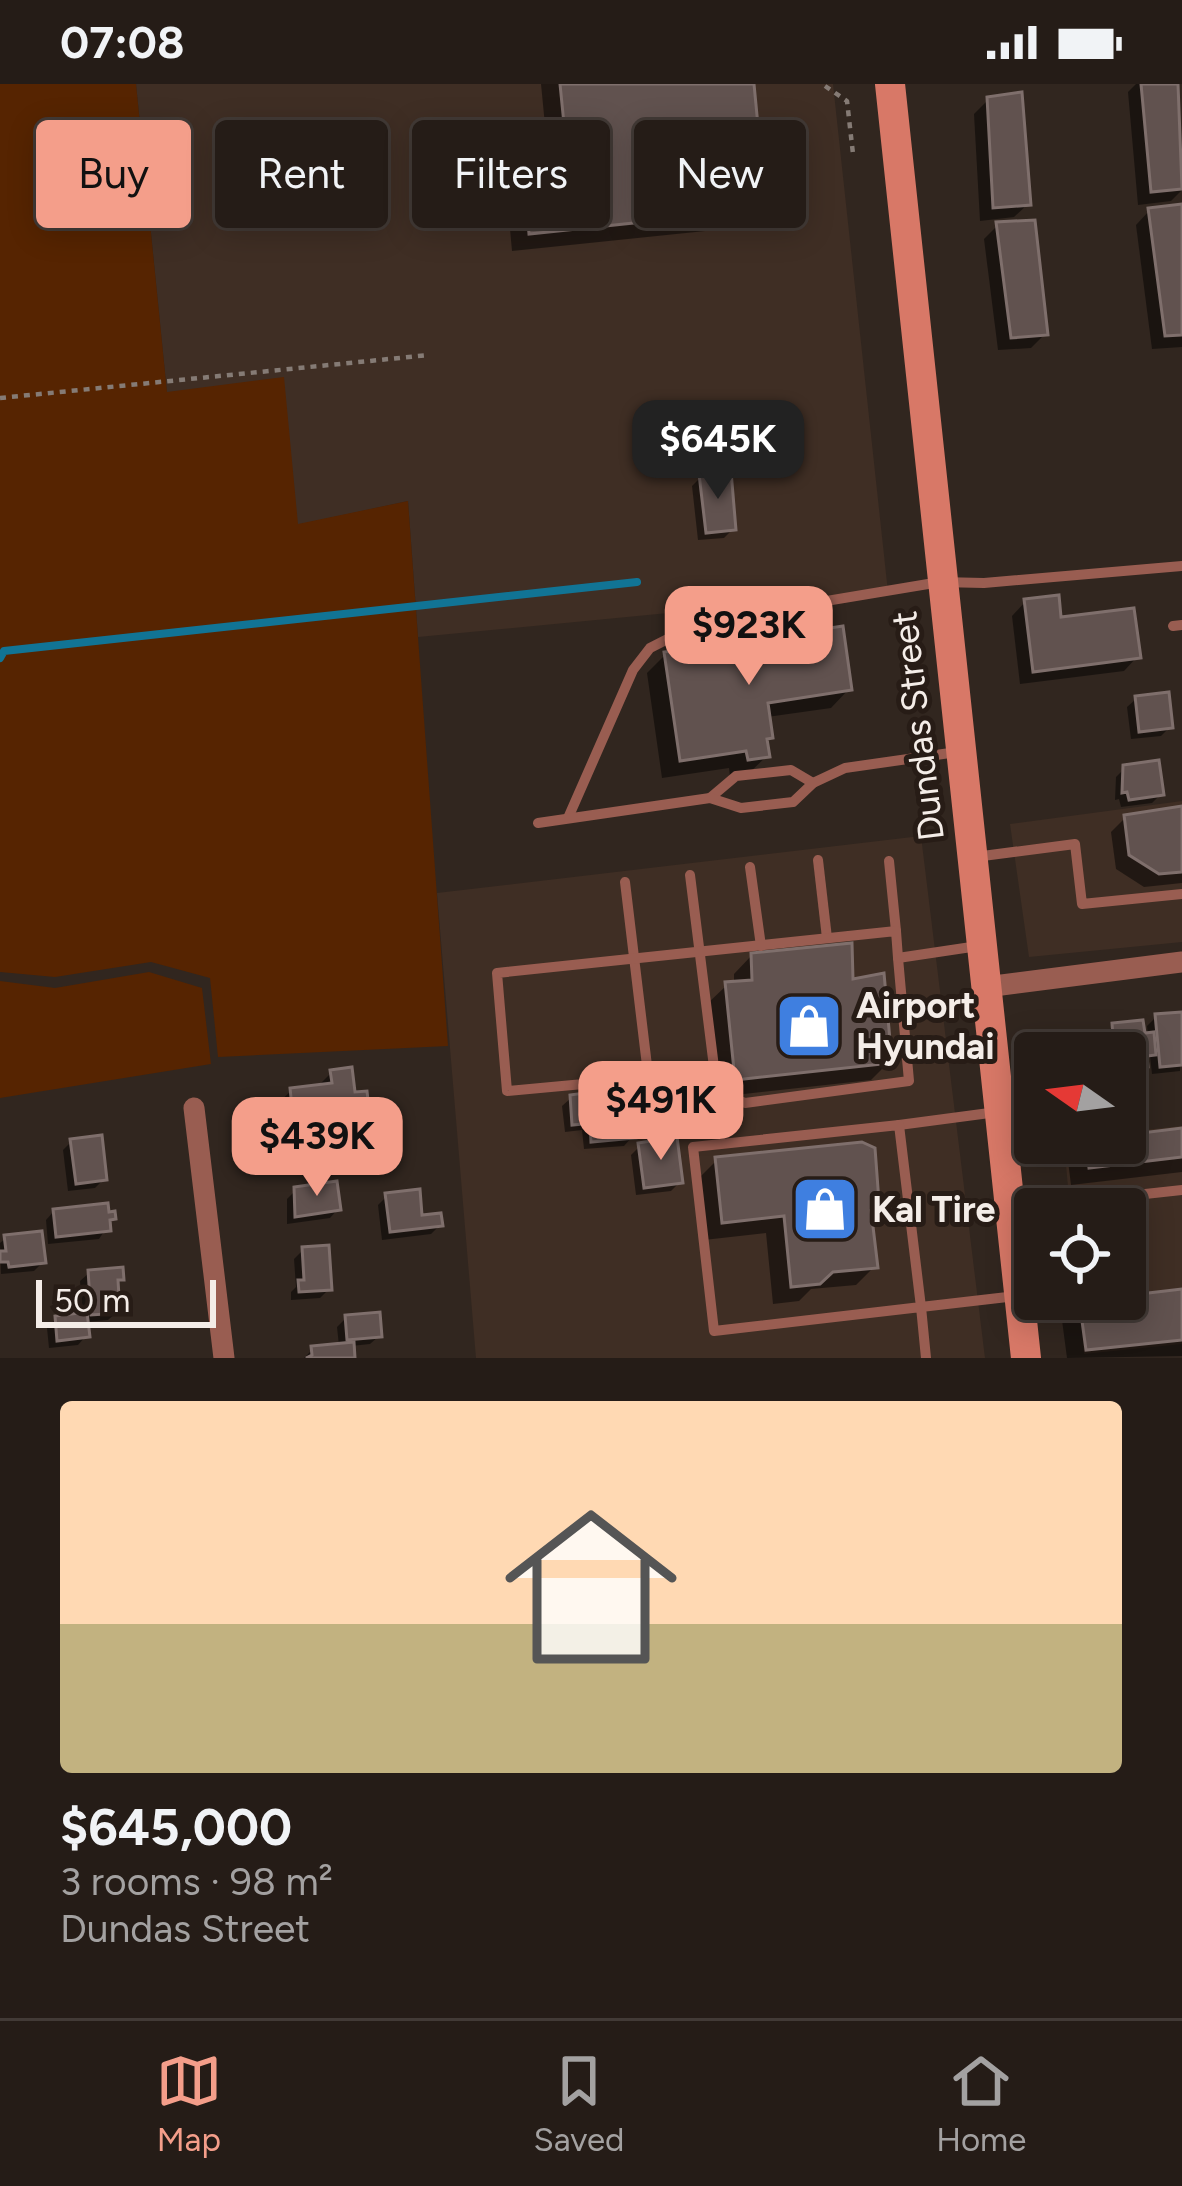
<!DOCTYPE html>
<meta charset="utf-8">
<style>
:root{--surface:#251c17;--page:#312924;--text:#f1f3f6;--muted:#a3a1a1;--line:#423a36;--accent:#f49e8a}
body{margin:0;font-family:Figtree,sans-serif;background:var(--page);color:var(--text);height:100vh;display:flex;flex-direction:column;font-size:45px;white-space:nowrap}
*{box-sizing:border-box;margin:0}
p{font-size:39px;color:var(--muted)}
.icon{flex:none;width:66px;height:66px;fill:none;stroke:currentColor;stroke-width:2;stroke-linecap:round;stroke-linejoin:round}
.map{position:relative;height:1274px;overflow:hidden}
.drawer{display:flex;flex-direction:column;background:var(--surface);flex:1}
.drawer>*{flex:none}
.top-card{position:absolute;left:36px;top:36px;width:1110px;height:108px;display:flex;gap:24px}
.needle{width:78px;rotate:284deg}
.buttons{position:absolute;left:1014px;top:948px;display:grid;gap:24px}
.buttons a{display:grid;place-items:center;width:132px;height:132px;border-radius:12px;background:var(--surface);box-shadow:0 6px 30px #0003,0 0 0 3px var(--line);font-size:60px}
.scale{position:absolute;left:36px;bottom:30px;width:180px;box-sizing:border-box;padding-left:12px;border:6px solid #f4ede8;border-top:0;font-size:33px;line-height:42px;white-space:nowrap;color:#f4ede8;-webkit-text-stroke:9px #271c16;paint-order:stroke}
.price{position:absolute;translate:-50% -102px;padding:0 27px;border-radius:24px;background:var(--accent);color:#111;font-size:39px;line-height:78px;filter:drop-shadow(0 3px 6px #0008)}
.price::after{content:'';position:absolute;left:50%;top:72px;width:36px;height:27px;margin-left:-18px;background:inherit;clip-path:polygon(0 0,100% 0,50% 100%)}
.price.active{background:#222;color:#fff}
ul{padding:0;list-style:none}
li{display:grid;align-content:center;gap:24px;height:636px;padding:0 60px}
li span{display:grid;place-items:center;height:372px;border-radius:12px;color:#555}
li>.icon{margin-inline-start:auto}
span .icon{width:216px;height:216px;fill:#fffc;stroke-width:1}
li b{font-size:51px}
.chip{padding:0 42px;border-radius:12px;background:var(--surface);box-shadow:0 6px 30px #0003,0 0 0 3px var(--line);font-size:42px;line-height:108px}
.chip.active{background:var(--accent);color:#111}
.status{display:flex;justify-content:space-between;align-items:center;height:84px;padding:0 60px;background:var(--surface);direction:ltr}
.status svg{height:33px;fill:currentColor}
.tabs{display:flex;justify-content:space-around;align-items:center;height:168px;border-top:3px solid var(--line);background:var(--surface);font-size:33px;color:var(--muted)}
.tabs a{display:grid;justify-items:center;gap:6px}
.tabs .active{color:var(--accent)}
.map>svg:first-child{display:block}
.built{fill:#3f2e24}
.green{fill:#562401}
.shadow{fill:#0007}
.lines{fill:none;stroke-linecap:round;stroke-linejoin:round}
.stream{stroke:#117495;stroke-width:8}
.building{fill:#61524f;stroke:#7f6f6c;stroke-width:3}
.path{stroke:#857b75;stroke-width:4.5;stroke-dasharray:6 6;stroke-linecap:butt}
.service{stroke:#995d51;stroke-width:10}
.minor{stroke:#995d51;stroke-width:21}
.secondary{stroke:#d87867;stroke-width:30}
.labels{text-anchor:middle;stroke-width:10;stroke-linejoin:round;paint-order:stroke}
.street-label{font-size:36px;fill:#f4ede8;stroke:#271c16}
.poi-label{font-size:36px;font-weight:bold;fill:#f4ede8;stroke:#271c16;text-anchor:start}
</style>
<div class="status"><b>07:08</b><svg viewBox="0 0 49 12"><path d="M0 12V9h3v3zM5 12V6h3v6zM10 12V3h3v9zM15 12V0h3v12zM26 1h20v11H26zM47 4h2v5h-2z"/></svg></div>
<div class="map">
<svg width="1182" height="1274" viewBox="0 0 1182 1274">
<rect width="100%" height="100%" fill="#31261f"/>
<g class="built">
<path d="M136,0H833L888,508L418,553L408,417L297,441L167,309Z"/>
<path d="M1182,717V858L1029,873L1010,740Z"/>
<path d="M921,752L985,1274H476L437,809Z"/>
<path d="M1182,1042V1260L1084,1270L1079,1215H1125V1125H1070L1064,1059H1125V1048Z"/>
</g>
<g class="green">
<path d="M0,0H136L167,308L284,293L298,440L408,417L448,962L218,973L210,894L151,878L55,893L0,888Z"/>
<path d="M149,888L202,904L211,980L0,1014V897L55,904Z"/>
</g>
<g class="shadow">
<path d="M541,0H751L763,124L744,143L512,167L510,145L528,127L553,124Z"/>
<path d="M1136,0H1175L1182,106L1171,117L1138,121L1128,8Z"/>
<path d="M988,16L1028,120L1014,133L980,137L974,30Z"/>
<path d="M1182,123V263L1152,265L1136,141L1149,127Z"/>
<path d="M998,141L1045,250L1031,264L998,266L984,155Z"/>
<path d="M701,393L733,445L724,454L698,456L692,402Z"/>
<path d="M1025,518L1137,573L1124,587L1020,600L1012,532Z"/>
<path d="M789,553L849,605L831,624L767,633V672L748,690L730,693L729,684L662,694L647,589L665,571Z"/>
<path d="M1136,615L1170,643L1161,652L1131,655L1127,623Z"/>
<path d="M1125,684L1161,710L1152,719L1121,723L1119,715L1115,716L1116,693Z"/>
<path d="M1182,725V799L1144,803L1116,785L1111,748L1125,734Z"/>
<path d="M752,871L850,899L889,978L871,996L717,1013L708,919L727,901L734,900V890Z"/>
<path d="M1182,931L1180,987L1152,990L1150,972L1136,991L1125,992V969H1106L1104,951L1113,942L1142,952L1148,951L1147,942L1156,933Z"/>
<path d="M1070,955L1100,969H1062Z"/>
<path d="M331,989L366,1024L352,1038L315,1042L318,1071L304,1085L277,1088L270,1051L279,1042L277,1020L291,1007L316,1004Z"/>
<path d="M620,1008L623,1040L632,1053L624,1062L584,1065L582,1046L565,1048L562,1022L571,1014Z"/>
<path d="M1182,1047V1088L1071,1101L1068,1077L1086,1059H1125V1054Z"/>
<path d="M71,1058L104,1095L95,1104L68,1107L63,1066Z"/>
<path d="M640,1062L680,1098L671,1107L636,1111L631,1071Z"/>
<path d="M717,1076L868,1125L874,1183L856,1201L811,1205L799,1217L773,1220L766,1149L704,1156L698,1095Z"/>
<path d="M296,1106L338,1125L330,1134L287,1140V1115Z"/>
<path d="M387,1112L420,1134L440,1141L431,1150L382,1156L378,1121Z"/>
<path d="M54,1127L106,1131L113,1134L99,1155L48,1160L46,1136Z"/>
<path d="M6,1154L43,1178L34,1187L1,1190L0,1159Z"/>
<path d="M303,1166L329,1205L320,1214L291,1216V1208L296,1203L294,1175Z"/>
<path d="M89,1189L121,1194L115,1200L117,1228L108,1236L85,1238L86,1252L78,1261L49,1264L47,1244L56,1235L83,1232L80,1197Z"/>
<path d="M1182,1208V1272L1067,1274L1060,1221L1066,1215H1125Z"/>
<path d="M346,1234L379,1252L370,1260L351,1262L352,1274H304L313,1265L339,1262L337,1243Z"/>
</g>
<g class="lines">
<path class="stream" d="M0,574L4,567L637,498"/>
</g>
<g class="building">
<path d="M560,0H754L766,125L529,150L527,124L572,120Z"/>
<path d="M1141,0H1178L1182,105L1151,108Z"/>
<path d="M1022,8L1031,121L993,124L987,13Z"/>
<path d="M1182,120V251L1165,252L1148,124Z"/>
<path d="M1035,136L1048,251L1011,254L996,138Z"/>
<path d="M731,387L736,446L706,449L699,390Z"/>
<path d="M1059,511L1061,533L1134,524L1141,574L1033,588L1024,515Z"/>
<path d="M843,542L852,606L768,619L773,654L767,655L770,673L748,676L746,667L680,677L664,568L788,550L798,543L817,546Z"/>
<path d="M1169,608L1173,644L1139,648L1135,612Z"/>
<path d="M1159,676L1164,711L1129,716L1127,708L1122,709L1123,681Z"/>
<path d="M1182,722V788L1159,790L1129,771L1124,731Z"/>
<path d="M852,859L853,895L884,889L892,979L735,996L725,898L752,896L751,869Z"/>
<path d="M1182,928V981L1160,983L1155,930Z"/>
<path d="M1143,936L1145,949L1154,948L1156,971L1147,972L1148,983L1125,986V969H1114L1112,939Z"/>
<path d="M1100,949L1103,969H1071L1069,952Z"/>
<path d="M352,983L355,1008L367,1007L369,1025L325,1030V1025L316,1026L321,1072L291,1076L283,1051V1034L293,1033L290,1004L332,999L330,986Z"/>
<path d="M622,1004L626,1036L572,1041L570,1011Z"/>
<path d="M634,1036L636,1054L591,1058L590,1040Z"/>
<path d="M1182,1044V1073L1089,1084L1086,1059H1125V1051Z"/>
<path d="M102,1051L107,1096L76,1100L70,1055Z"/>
<path d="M677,1053L683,1099L644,1104L638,1059Z"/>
<path d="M862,1058L875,1064L879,1118L871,1126L878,1184L833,1188L820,1200L791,1203L784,1132L722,1139L715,1073Z"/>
<path d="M337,1097L341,1126L295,1133L294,1103Z"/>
<path d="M420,1105L422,1131L441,1129L443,1142L390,1148L385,1109Z"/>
<path d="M108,1119L109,1128L115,1127L116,1135L110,1136L111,1147L56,1153L53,1125Z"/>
<path d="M42,1147L46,1179L9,1183L8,1178H0V1167H6L4,1151Z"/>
<path d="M329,1161L332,1206L299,1208L298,1196H304L302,1163Z"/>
<path d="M123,1183L124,1196H118L120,1229L91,1231L88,1186Z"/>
<path d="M1125,1193L1131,1211L1182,1205V1256L1086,1266L1079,1215H1125Z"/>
<path d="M87,1228L90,1253L57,1257L55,1232Z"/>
<path d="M380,1228L382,1253L347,1256L345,1231Z"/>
<path d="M354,1258L355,1274H306L312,1271L311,1262Z"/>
</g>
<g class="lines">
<g class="path">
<path d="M825,2L847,17L853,70"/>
<path d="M0,314L429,271"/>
</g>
<g class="service">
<path d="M1173,542L1182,541"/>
<path d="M710,714L736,692L791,686L813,699"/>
<path d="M568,734L633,586L650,564L701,538L940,498L984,499L1182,482"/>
<path d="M538,739L710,714L741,724L793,718L813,699L845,684L957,668"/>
<path d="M975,773L1075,760L1082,820L1182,810"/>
<path d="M818,776L827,854"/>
<path d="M889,777L896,847"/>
<path d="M750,783L761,862"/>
<path d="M690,791L717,1007"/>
<path d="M625,798L651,1015L717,1007L745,1019L909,997L898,874"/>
<path d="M648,994L507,1007L497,889L896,847L898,874L978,862"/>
<path d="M899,1041L997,1028"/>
<path d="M1124,1125L1136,1111L1182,1106"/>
<path d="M926,1274L921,1223L714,1247L693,1063L899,1041L921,1223L1016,1212"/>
</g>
<g class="minor">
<path d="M986,903L1182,878"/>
<path d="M194,1024L224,1274"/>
</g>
<path class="secondary" d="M890,0L1026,1274"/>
</g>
<defs>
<g id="shop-square" transform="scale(3.45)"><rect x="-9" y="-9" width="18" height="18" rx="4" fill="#3f7fe0" stroke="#271c16"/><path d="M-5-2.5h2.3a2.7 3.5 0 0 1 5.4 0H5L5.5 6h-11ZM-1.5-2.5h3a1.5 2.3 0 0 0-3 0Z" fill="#fff"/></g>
</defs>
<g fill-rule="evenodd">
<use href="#shop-square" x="809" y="942"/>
<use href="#shop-square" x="825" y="1125"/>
</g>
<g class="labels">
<g class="street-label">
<text transform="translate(917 642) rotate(-97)" y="13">Dundas Street</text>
</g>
<g class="poi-label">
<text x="856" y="934">Airport<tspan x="856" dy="41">Hyundai</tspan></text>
<text x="872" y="1138">Kal Tire</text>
</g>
</g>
</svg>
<div class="buttons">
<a><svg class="needle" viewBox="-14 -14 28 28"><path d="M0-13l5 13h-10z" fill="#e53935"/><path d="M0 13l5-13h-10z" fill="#a3a1a1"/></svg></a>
<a><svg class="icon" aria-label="locate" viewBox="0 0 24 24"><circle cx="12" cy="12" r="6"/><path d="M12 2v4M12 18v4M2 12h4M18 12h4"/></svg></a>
</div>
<div class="scale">50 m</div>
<b class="price active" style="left:718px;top:418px">$645K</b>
<b class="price" style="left:749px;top:604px">$923K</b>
<b class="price" style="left:661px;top:1079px">$491K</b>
<b class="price" style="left:317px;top:1115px">$439K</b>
<div class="top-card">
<a class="chip active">Buy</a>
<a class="chip">Rent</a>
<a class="chip">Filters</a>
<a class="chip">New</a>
</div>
</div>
<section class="drawer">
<ul>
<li><span style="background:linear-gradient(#ffd9b3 60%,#c2b280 0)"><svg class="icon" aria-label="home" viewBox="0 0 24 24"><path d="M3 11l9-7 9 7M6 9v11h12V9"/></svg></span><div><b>$645,000</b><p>3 rooms · 98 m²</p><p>Dundas Street</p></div></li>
</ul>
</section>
<nav class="tabs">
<a class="active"><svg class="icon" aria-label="map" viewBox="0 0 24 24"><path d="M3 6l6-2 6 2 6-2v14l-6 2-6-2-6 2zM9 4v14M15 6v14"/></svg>Map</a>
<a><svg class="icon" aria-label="saved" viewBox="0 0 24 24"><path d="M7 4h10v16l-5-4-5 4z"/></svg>Saved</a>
<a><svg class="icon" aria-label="home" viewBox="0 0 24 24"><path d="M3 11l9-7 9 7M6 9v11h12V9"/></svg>Home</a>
</nav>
